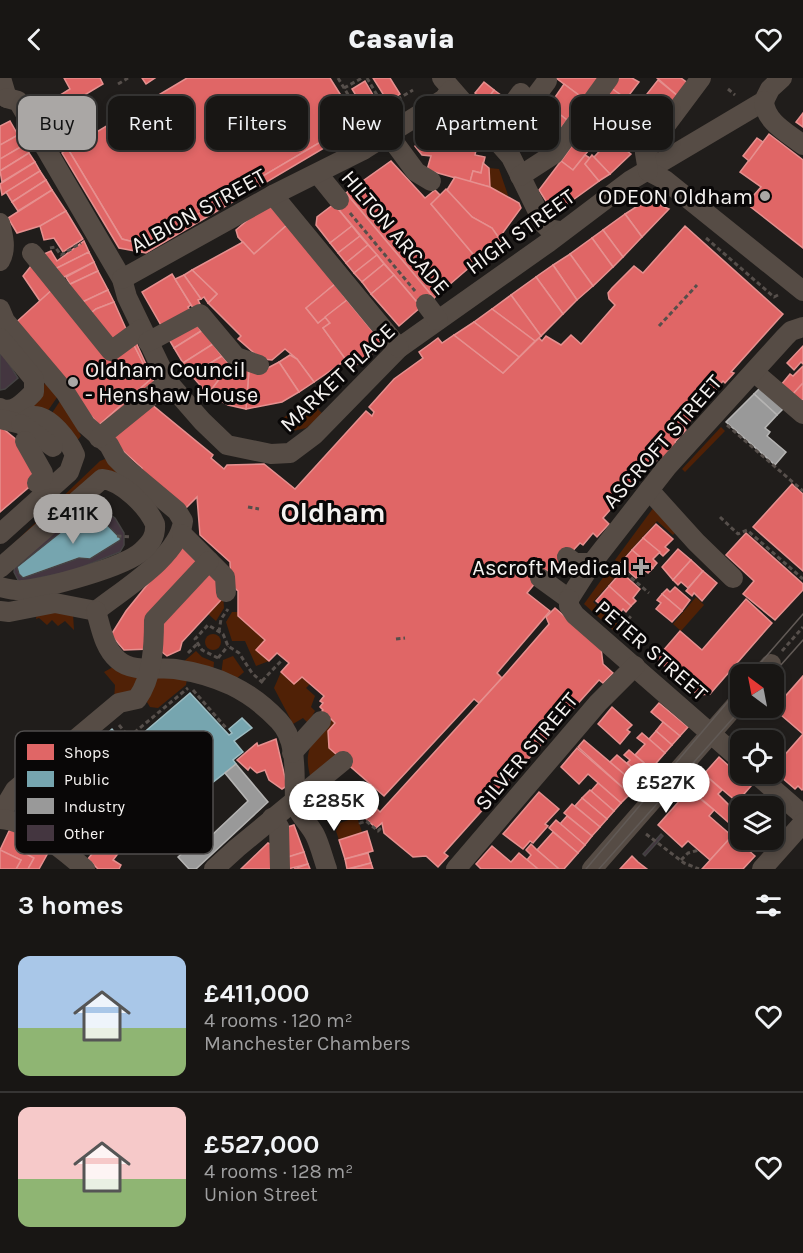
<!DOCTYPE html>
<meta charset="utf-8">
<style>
:root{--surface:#181614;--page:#252322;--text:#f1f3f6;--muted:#9f9fa0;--line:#363534;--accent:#aaa7a5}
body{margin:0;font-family:Karla,sans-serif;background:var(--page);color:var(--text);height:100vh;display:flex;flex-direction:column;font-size:22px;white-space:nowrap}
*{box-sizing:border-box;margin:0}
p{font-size:20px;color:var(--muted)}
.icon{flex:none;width:33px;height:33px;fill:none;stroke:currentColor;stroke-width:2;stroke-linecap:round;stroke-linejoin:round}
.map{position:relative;height:791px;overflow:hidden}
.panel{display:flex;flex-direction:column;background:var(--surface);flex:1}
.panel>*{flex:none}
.banner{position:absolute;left:18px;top:18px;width:768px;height:54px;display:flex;gap:12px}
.needle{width:39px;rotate:328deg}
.buttons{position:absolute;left:730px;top:586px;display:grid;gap:12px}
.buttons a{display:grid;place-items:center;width:54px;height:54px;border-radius:12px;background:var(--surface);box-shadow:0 3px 9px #0003,0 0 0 2px var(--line);font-size:30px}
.price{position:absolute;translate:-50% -51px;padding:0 14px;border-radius:21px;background:#fff;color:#222;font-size:20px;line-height:39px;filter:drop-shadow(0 2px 3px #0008)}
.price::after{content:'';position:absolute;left:50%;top:36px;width:18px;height:14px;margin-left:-9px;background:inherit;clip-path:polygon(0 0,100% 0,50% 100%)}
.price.on{background:var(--accent);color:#111}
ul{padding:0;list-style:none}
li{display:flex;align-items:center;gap:18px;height:150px;padding:0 18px}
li+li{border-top:2px solid var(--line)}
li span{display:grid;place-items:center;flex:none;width:168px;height:120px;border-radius:12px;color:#555}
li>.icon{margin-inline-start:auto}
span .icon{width:72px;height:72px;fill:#fffc;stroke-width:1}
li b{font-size:26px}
h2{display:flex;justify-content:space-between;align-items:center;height:72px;padding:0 18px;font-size:26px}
.tag{padding:0 21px;border-radius:12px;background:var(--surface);box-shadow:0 3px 9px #0003,0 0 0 2px var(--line);font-size:21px;line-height:54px}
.tag.on{background:var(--accent);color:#111}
header{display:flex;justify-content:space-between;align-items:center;height:78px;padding:0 18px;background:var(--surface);font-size:27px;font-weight:800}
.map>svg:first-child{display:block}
.green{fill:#502106}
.shops{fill:#e06666;stroke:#e6908f;stroke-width:1.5}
.public{fill:#76a5af;stroke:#9cbcc2;stroke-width:1.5}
.industry{fill:#999;stroke:#b5b4b3;stroke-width:1.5}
.building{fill:#443640;stroke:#454343;stroke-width:1.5;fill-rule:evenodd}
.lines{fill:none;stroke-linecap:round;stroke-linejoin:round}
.path{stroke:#564f4b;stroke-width:3;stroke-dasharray:4.5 3;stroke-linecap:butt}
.minor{stroke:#564c45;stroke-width:20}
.tram{stroke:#615a56;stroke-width:1.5}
.poi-dot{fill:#aaa7a5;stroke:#090707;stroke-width:2}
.labels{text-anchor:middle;stroke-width:6;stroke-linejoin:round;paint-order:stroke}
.poi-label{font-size:22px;fill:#f5f2f0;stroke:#090707;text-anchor:end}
.street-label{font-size:22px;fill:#f5f2f0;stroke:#090707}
.district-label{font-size:28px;font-weight:bold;fill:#f5f2f0;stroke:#090707}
.key{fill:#090707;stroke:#504e4d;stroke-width:1.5}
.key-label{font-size:16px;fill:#f5f2f0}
</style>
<header><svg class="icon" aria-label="back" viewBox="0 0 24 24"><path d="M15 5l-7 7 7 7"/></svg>Casavia<svg class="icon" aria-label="heart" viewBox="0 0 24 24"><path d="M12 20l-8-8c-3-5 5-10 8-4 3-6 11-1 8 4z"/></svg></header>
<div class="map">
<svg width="803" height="791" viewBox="0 0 803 791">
<rect width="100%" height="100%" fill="#201d1b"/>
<g class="green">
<path d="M489,90L499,91L509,120L490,109Z"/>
<path d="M45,304L60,315L47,334L22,336L40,321Z"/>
<path d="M62,320L81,358L75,365L50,338Z"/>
<path d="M309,323L323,336L306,350L293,353L283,340Z"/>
<path d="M721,349L725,353L685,394L682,391Z"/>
<path d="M105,381L120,395L10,469L100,383Z"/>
<path d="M654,429L675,455L673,457L657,443L619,485L615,482Z"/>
<path d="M612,487L620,494L593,524L619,547L614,553L584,526Z"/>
<path d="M223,517L224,530L216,543L208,536Z"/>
<path d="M696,519L704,527L681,553L673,546Z"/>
<path d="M37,533L73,536L74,552L65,543L58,548L52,542L47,547L39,540L36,541Z"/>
<path d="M232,534H238V539L265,562L257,572L269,583L256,588L245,563H232L226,544Z"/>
<circle cx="213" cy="564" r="8"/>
<path d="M196,573L202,579L214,584L213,595L182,585Z"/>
<path d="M233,578L244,594L235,602L221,597L223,582Z"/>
<path d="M113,589L138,597V611L114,622L115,607L104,594Z"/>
<path d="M281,594L302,599L310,606L306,610L315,618L311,629L315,633L308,645L303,640L293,646L274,610Z"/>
<path d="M154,596L187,600L186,607L158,630L150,629L147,624L150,603Z"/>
<path d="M331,641L335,645L328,653L329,670L337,678L311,701C302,671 313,663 331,641Z"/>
<path d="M357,739L362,754L339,762L336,753L340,745Z"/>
</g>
<g class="shops">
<path d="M64,0H100L103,6L63,30L57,19L70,11Z"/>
<path d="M142,0H155L146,6Z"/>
<path d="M187,0H330L347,27L341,52L146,167L122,161L68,71Z"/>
<path d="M373,0H390L400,16L388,24Z"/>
<path d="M556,0H599L584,21Z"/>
<path d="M618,0H632L639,4L626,21L611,10Z"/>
<path d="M657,0H681L689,6L679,19Z"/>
<path d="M658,2L679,19L664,37L643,21Z"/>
<path d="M365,3L380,29L368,37L352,11Z"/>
<path d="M484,4L494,12L485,25L475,15Z"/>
<path d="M564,6L584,21L567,42L549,28Z"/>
<path d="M611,10L631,24L616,42L597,28Z"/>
<path d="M494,12L502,18L492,31L485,25Z"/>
<path d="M502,18L509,23L499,36L492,31Z"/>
<path d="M348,20L353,28L346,57L146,175L119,170L62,75L68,71L122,161L146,167L341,52L347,27L345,23Z"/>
<path d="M643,21L664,37L634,73L614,57Z"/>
<path d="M549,28L567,42L559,53L535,34L539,29L544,34Z"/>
<path d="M600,29L616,42L599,63L583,52Z"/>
<path d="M531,31L559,53L545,71L536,63L544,52L526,38Z"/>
<path d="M803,35V49L796,44Z"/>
<path d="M525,37L544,52L536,63L516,48Z"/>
<path d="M10,43L18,57L0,67V48Z"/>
<path d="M445,46L465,49L477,67L475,77L485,79L481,95L473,93L470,104L427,92L431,78L422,77L415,68L421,63L426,64L427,58Z"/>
<path d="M583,52L597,62L573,92L561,83Z"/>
<path d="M769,56L803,82V170L738,119L753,118L761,109L740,94Z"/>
<path d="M18,57L24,67L0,81V67Z"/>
<path d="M757,60L763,64L749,83L743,78Z"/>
<path d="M611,61L631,76L610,96L594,79Z"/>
<path d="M24,67L29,75L0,93V81Z"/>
<path d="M29,75L35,84L2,104L0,93Z"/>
<path d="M585,77L590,80L585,86L599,103L559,132L551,131L539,112L561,83L573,92Z"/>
<path d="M592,77L610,96L599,103L585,86Z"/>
<path d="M391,83L425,120L435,112L441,118L431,126L478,182L434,220L346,115Z"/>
<path d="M35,84L40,93L2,117L0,106Z"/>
<path d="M483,85L489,90L490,109L470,104L473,93L481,95Z"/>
<path d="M40,93L46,102L12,124L6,114Z"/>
<path d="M455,99L490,109L519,125L521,130L499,160L492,150L472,139L447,112Z"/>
<path d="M46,102L52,112L18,133L12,124Z"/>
<path d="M446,111L472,139L492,150L501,163L478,182L431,126Z"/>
<path d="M52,112L66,133L40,148L17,155L8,140Z"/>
<path d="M346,115L434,220L421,229L334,126Z"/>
<path d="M653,124L669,131L642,159L625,136L636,129Z"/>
<path d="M334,126L352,148L330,165L316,147L317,139Z"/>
<path d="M264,128L271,129L287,147L254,176L238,159L236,152Z"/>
<path d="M66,133L83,161L63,174L54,160L44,162L40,148Z"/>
<path d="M625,136L642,159L623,179L603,152Z"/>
<path d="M287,147L335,206L306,230L318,245L325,239L330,245L323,250L346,282L314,304L297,281L285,271L272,282L261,281L238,261L241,258L208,225L217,216L192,192L243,164L254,176Z"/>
<path d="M352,148L360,158L338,175L330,165Z"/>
<path d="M685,148L783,236L731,294L734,295L725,305L723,303L684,350L686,352L675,364L678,367L663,384L659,380L649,391L647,390L603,440L609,446L597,459L593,455L583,467L580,465L551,496L546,492L527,515L550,533L497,595L502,600L479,625L474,621L384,718L329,670L328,653L335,645L331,641L328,643L319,636L323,632L320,629L323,625L320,623L324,618L302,599L294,606L281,594L289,585L277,575L269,583L256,572L265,562L238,538V513L231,507L230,484L200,457L197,419L186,430L140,391L142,390L112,363V356L151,326L213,377L211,380L224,391L227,387L264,386L295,411L366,333L372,338L374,334L369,329L394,301L423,280L419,274L430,266L438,260L442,265L454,257L503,295L539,260L542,263L546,258L561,267L571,257L581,266L615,227L609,221L608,215L612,210L634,188L643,195Z"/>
<path d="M603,152L623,179L613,189L592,160Z"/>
<path d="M360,158L368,167L346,185L338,175Z"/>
<path d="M592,160L613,189L593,208L570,176Z"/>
<path d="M84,163L89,174L49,194L37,179L51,173L57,183Z"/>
<path d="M368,167L377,177L354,195L346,185Z"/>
<path d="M89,174L94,184L56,203L49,194Z"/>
<path d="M570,176L593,208L577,222L553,187Z"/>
<path d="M377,177L384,186L362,204L354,195Z"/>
<path d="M35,183L54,210L40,223L23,198Z"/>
<path d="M94,184L98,193L70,206L66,199Z"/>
<path d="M384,186L394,197L371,216L362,204Z"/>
<path d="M553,187L577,222L563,236L536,199Z"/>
<path d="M192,192L217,216L208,225L204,219L201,221L184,197Z"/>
<path d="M98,193L108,212L76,227L62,210Z"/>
<path d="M172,196L191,227L188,229L190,232L162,249L142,214Z"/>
<path d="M184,197L201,221L198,222L200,226L193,230L175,201Z"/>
<path d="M394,197L421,229L399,248L371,216Z"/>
<path d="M536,199L563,236L541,258L511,217Z"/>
<path d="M335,206L347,222L318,245L306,230Z"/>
<path d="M54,210L112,280L132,263L151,301L99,347L12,248Z"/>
<path d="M108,212L114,224L96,231L86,239L76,227Z"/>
<path d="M511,217L541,258L535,263L492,231Z"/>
<path d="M347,222L384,267L352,290L323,250L330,245L325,239Z"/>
<path d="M114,224L127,253L111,267L86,239L96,231Z"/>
<path d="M492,231L535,263L519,279L474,244Z"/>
<path d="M194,241L201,253L174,270L167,258Z"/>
<path d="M474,244L519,279L503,295L454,257Z"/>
<path d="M203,252L213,266L183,285L174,270Z"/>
<path d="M134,260L155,306L102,349L96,346L59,301L99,347L151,301L132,263Z"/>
<path d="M213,266L222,278L191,297L183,285Z"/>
<path d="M803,268V286L801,284L794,292L787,285Z"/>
<path d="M290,277L297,281L314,304L299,314L279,284Z"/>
<path d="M222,278L230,287L208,316L191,297Z"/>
<path d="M279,284L299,314L282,324L246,331L249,292L262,293Z"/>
<path d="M230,287L249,292L246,331L228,327L208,316Z"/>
<path d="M803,288V305L792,317L781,307L790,296L793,298Z"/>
<path d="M803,305V321L800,324L792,317Z"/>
<path d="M0,348L24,368L42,398L0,434Z"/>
<path d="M792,406L803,416V493L753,449Z"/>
<path d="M656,446L673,461L665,469L669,472L663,478L643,460Z"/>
<path d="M746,455L803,506V512L775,542L743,516L754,503L726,477Z"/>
<path d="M643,460L660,474L653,481L657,485L653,490L632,472Z"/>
<path d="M181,465L203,482L148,539L150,571L124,572L111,557L126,533Z"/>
<path d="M678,471L691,482L673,502L662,489Z"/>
<path d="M632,472L653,490L648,495L644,492L636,500L620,486Z"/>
<path d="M691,482L703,493L688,510L681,504L678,507L673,502Z"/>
<path d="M207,493L219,504L221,522L182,564L180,572L167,578L158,571V544Z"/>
<path d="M703,493L717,505L702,523L694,515L692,518L686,513Z"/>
<path d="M621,494L640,511L633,520L636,523L631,528L609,508Z"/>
<path d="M609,508L631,528L626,534L623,531L616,540L596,523Z"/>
<path d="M675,509L690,522L682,533L662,516L667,511L670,514Z"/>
<path d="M662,516L682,533L672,544L656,531L661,525L657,522Z"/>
<path d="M746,521L772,545L710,616L698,617L656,581L680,553L702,572Z"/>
<path d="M555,530L601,570L603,586L613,595L603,605L599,602L444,775L448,778L438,789L426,778L413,779L384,755L382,745L376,750L366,741L376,730L380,734L502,600L549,546L546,539Z"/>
<path d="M803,598V711L802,712L798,708L795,711L774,693V689L803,656L774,631Z"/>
<path d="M659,625L688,649L680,658L651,634Z"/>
<path d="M612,629L632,647L627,652L630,654L620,666L598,646Z"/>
<path d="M663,644L680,658L672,667L656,653Z"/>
<path d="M656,653L672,667L665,675L649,661Z"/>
<path d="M642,655L665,675L651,691L635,677L645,666L637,660Z"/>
<path d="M276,661L287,708L282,711L269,702L265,692L257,695L250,689L248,692L237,682L257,665L258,668Z"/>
<path d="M584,662L637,707L630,716L578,669Z"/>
<path d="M577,670L630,716L621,725L588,696L579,706L561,689Z"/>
<path d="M629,672L651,691L644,700L627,685L630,682L624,677Z"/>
<path d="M617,677L644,700L637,707L610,684Z"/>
<path d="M719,679L751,708L737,724L704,696Z"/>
<path d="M704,696L722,712L718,716L741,739L735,750L690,711Z"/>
<path d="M598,705L621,725L614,733L591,713Z"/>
<path d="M590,712L614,733L607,741L582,720Z"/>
<path d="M689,712L714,732L709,738L732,758L710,782L688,763L682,769L658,747Z"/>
<path d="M539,714L559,731L545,746L548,748L533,765L530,763L523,771L503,756Z"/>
<path d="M582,720L607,741L600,749L575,728Z"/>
<path d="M572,726L600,749L592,758L564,735Z"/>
<path d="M567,738L592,758L585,767L560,746Z"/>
<path d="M120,739L137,751L113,782L121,787L119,791H98L88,781Z"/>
<path d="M556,742L585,767L578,775L549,750Z"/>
<path d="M294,747L304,774L288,779L287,749Z"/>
<path d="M12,752L32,763L25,775L34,780L28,791H16L21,782L0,772L9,753Z"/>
<path d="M367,753L373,773L345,781L339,762Z"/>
<path d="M553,754L578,775L564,791H559L537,772Z"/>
<path d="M732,758L755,778L743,791H702Z"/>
<path d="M32,763L49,773L39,791H28L34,780L25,775Z"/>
<path d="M268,765L274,768L275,791H241Z"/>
<path d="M531,766L537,772L559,791H538L527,782L531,777L526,772Z"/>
<path d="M492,768L511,784L519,775L538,791H481L476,786Z"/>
<path d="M0,772L21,782L16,791H0Z"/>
<path d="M304,774L308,786L288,791V779Z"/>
<path d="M368,775L371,785L347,791L345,781Z"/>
<path d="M632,778L638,784L647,791H620Z"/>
<path d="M371,785L373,791H349Z"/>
<path d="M308,786L310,791H294Z"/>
</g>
<g class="public">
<path d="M91,430L121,461L119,463L90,481L79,480L23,500L19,496L17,489Z"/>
<path d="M190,615L229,657L232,655L229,651L242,640L252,650L234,663L243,674L233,682L236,686L174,735L188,751L176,762L163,746L151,755L118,723L96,695L110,683L96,665L112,651L127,669Z"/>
</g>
<g class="industry">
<path d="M764,306L785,329L777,337L754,316Z"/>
<path d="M754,316L777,337L765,350L770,354L767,358L786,374L775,387L726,344Z"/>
<path d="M236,686L268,724L196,791H189L178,779L190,768L195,773L248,723L225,695Z"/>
</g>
<g class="building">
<path d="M0,272L18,300L5,311L0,312Z"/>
<path d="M87,426L96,427L115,440L124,455V467L120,474L72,493L19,504L14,494L15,485ZM91,430L121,461L119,463L90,481L79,480L23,500L19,496L17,489Z"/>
<path d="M661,756L663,758L645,778L643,776Z"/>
</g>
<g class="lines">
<g class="path">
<path d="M338,0L355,28"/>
<path d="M367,0L384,29"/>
<path d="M118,6L128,0"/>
<path d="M344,10L362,0"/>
<path d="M728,11L735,17"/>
<path d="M378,33L413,12"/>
<path d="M350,135L415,213"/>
<path d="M706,160L774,219L780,216"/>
<path d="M50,170L55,169L61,177L81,165"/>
<path d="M659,248L697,207"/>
<path d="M727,347L803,413"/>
<path d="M248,429L259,431"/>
<path d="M96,436L103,426"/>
<path d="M720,439L738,456L747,452L803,501"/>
<path d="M117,458L131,459"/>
<path d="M614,485L649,515"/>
<path d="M618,553L632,537"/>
<path d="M219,554L221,541L228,531"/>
<path d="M396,561L405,560"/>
<path d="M782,573L803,549"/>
<path d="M188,575L197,566"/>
<path d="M218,580L202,572L195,561L208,547L223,556L228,568L239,575L252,595L263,605"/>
<path d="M218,580L228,568"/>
<path d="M262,603L281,583"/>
<path d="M193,612L227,651"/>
<path d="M119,647L129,659L188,610"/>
<path d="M72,687L73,698"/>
<path d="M358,737L360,745L366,743L378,753L380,751L378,749"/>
<path d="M646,756L684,785L699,791"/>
<path d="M681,782L688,775L699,772"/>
</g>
<g class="minor">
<path d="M1,0L7,20"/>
<path d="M442,0L511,79L544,146L549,151L560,153"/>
<path d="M7,20L18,23L122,201L127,219L168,304L202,343L227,367L271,376L290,375L314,357L399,270L549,164L631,102L764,23L770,11L782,0"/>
<path d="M764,23C765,44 788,55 803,67"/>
<path d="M515,24L521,28L529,27L547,3"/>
<path d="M388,56L416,94L431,103"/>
<path d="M491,56L521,15"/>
<path d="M42,63L63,50"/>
<path d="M363,72L364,42"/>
<path d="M648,93L665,102L803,213"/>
<path d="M648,93L645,75L701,0"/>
<path d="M318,96L339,122"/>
<path d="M520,98L554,76L609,0"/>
<path d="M273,117L399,270"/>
<path d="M0,145C3,157 7,171 0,183"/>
<path d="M32,175L111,273L141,251"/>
<path d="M122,201L273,117L363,72L444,21L451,12"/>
<path d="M426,226L438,242"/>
<path d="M0,231L5,243L65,314L86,347L109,367L116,380L128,392L177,433L183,443C179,479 122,512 96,533"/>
<path d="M0,260L34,301V314C25,323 13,337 0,330"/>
<path d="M148,264L200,236L236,279L259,287"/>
<path d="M754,294L803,336"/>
<path d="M0,341L21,346L33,338C50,337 69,363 75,377L69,394L0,456"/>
<path d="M21,346L53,369"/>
<path d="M99,360L168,304"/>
<path d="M25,363L43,395V399L37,405"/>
<path d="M649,412L696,464L733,500"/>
<path d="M182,456L225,499L226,514"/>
<path d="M567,479L575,485H592"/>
<path d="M0,490L102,401C122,403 147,428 155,446C156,458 151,465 142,473C125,489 47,510 23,512C15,513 8,511 0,509"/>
<path d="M540,500L569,521"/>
<path d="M569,521L592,485L667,389L785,259L791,253L803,249"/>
<path d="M569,521V528L575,537L741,682"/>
<path d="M0,533L9,534L55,525L96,533"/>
<path d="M96,533C101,550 104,570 118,582C132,595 157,589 175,591C217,597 250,612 279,643C298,663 294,696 295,721C296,735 309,745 315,757C320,767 323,780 327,791"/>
<path d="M761,597L771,586"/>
<path d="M292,675L321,643"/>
<path d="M756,696L803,737"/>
<path d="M0,737L15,712L119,625L137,621C153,599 154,567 154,542L209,483"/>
<path d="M272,740L279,749L280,791"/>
<path d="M0,741C27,742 65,773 85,791"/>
<path d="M214,791L237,770L343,683"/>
<path d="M456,791L598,625L635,588"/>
<path d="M592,791L741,621"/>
<path d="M762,791L803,745"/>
</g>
<g class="tram">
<path d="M750,597L803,536"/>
<path d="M772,597L803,562"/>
<path d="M586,791L741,608"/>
<path d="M599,791L742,630"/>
</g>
</g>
<g class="poi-dot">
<circle cx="765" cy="118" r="6"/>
<circle cx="73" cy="304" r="6"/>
<path d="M638 480h6v6h6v6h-6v6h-6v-6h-6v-6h6z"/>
</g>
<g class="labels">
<g class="poi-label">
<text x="753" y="126">ODEON Oldham</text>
<text x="85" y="299" text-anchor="start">Oldham Council<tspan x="85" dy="25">- Henshaw House</tspan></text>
<text x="628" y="497">Ascroft Medical</text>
</g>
<g class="street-label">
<text transform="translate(198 132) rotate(-29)" y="8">ALBION STREET</text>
<text transform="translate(520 153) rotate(-36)" y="8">HIGH STREET</text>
<text transform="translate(396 154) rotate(50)" y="8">HILTON ARCADE</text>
<text transform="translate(337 299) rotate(-43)" y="8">MARKET PLACE</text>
<text transform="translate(662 363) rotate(-49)" y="8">ASCROFT STREET</text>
<text transform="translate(652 572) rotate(41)" y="8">PETER STREET</text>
<text transform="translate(526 673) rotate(-50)" y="8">SILVER STREET</text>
</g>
<g class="district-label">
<text x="333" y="444">Oldham</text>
</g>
</g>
<rect x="15" y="653" width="198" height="123" rx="9" class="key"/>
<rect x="27" y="666" width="27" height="16" fill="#e06666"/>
<rect x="27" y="693" width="27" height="16" fill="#76a5af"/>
<rect x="27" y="720" width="27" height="16" fill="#999"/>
<rect x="27" y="747" width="27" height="16" fill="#443640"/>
<g class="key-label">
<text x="64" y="680">Shops</text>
<text x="64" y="707">Public</text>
<text x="64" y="734">Industry</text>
<text x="64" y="761">Other</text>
</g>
</svg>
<div class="buttons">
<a><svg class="needle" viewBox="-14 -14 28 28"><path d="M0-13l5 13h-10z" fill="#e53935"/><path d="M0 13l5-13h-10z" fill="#9f9fa0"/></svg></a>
<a><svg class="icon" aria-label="locate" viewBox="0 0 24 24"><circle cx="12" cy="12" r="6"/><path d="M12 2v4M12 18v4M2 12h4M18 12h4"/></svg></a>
<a><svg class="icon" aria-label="layers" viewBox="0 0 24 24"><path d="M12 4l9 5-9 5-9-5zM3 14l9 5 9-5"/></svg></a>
</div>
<b class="price on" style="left:73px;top:467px">£411K</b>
<b class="price" style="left:666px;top:736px">£527K</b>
<b class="price" style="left:334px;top:754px">£285K</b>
<div class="banner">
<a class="tag on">Buy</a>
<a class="tag">Rent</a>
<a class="tag">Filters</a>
<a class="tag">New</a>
<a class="tag">Apartment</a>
<a class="tag">House</a>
</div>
</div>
<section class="panel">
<h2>3 homes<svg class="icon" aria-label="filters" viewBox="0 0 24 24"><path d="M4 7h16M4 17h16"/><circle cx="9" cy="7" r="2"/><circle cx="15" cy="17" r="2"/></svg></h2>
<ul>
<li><span style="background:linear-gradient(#a9c7e8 60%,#8fb573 0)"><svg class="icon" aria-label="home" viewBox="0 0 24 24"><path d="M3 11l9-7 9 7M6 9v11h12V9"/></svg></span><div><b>£411,000</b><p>4 rooms · 120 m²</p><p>Manchester Chambers</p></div><svg class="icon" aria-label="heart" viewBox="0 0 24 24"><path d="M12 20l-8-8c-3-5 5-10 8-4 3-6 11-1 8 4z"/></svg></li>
<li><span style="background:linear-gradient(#f6c9c9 60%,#8fb573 0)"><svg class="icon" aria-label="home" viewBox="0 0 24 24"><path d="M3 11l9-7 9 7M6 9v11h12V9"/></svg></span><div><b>£527,000</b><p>4 rooms · 128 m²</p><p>Union Street</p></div><svg class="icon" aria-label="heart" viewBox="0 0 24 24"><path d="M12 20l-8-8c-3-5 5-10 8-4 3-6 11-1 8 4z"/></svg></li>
</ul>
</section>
